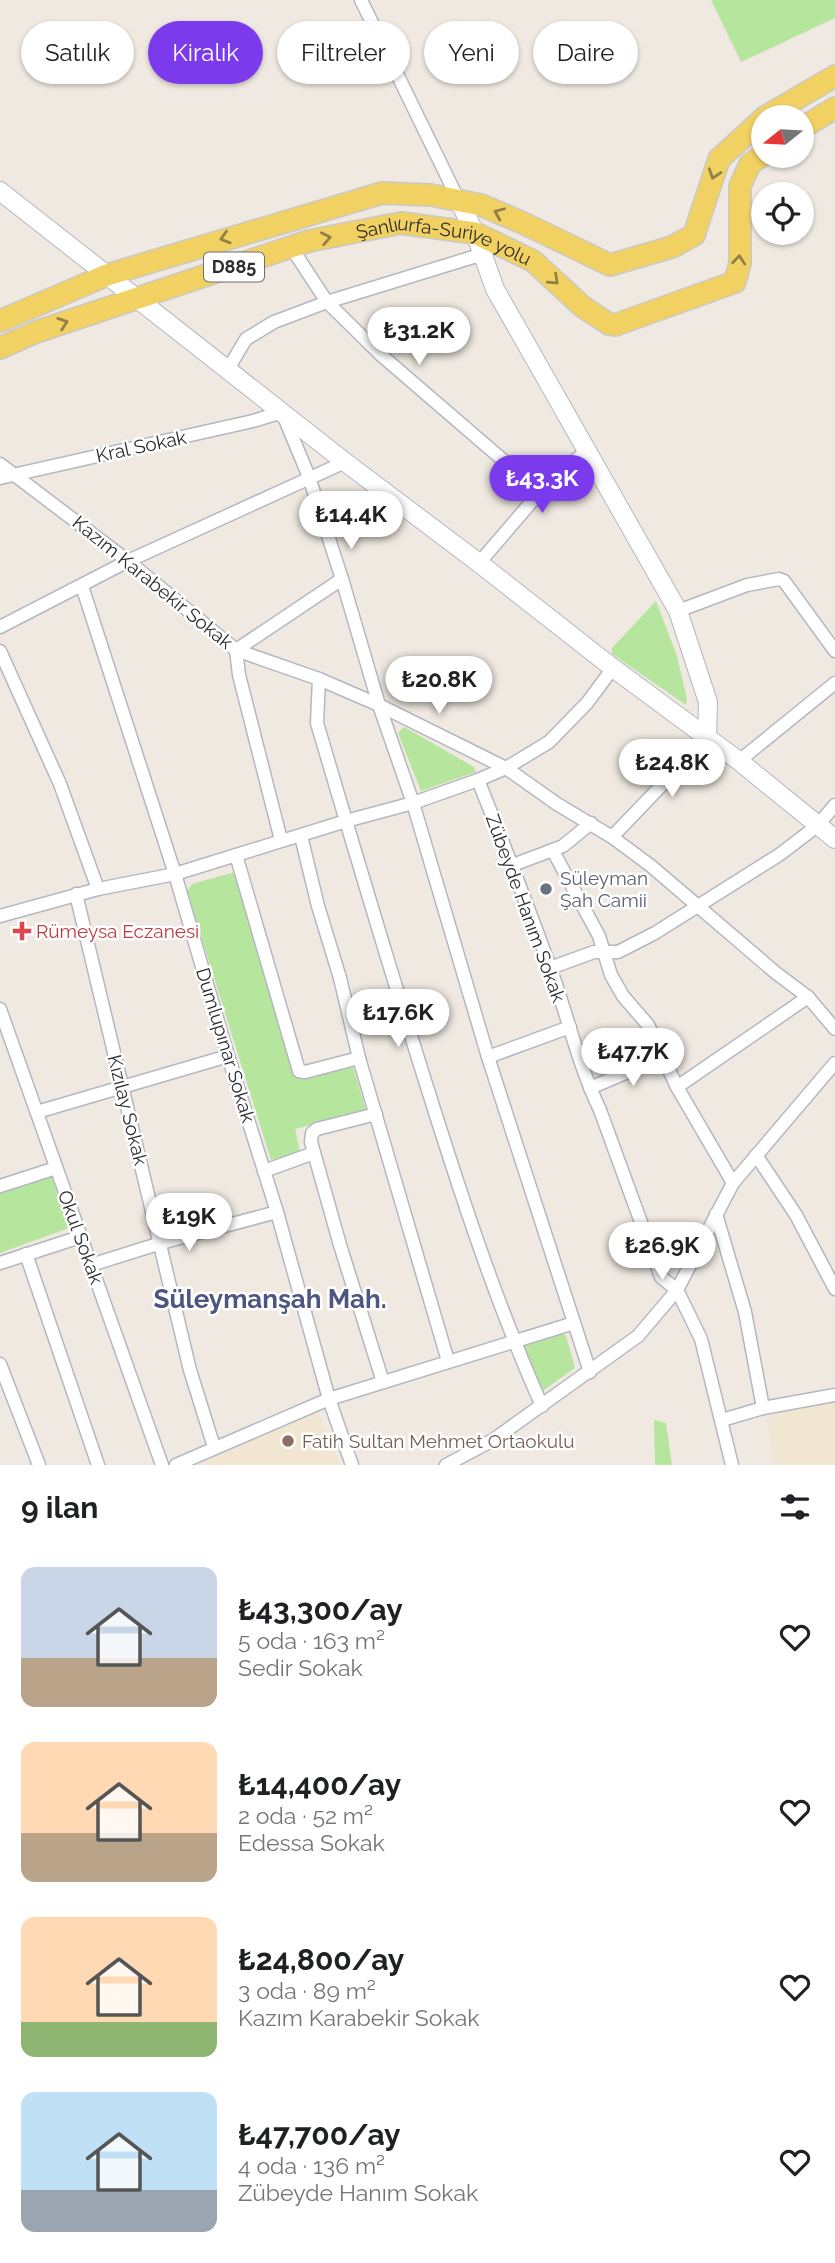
<!DOCTYPE html>
<html lang="tr">
<meta charset="utf-8">
<style>
:root{--surface:#fff;--page:#f6f6f6;--text:#202124;--muted:#757577;--accent:#7c3aed}
body{margin:0;font-family:Raleway,sans-serif;background:var(--page);color:var(--text);height:100vh;display:flex;flex-direction:column;font-size:26px;white-space:nowrap}
*{box-sizing:border-box;margin:0}
p{font-size:23px;color:var(--muted)}
.icon{flex:none;width:38px;height:38px;fill:none;stroke:currentColor;stroke-width:2;stroke-linecap:round;stroke-linejoin:round}
.map{position:relative;height:1465px;overflow:hidden}
.details{display:flex;flex-direction:column;background:var(--surface);flex:1}
.details>*{flex:none}
.banner{position:absolute;left:21px;top:21px;width:794px;height:63px;display:flex;gap:14px}
.needle{width:46px;rotate:252deg}
.fabs{position:absolute;left:751px;top:105px;display:grid;gap:14px}
.fabs a{display:grid;place-items:center;width:63px;height:63px;border-radius:50%;background:var(--surface);box-shadow:0 2px 5px #0004;font-size:35px}
.price{position:absolute;translate:-50% -60px;padding:0 16px;border-radius:24px;background:#fff;color:#222;font-size:23px;line-height:46px;filter:drop-shadow(0 2px 4px #0008)}
.price::after{content:'';position:absolute;left:50%;top:42px;width:21px;height:16px;margin-left:-10px;background:inherit;clip-path:polygon(0 0,100% 0,50% 100%)}
.price.active{background:var(--accent);color:#fff}
ul{padding:0;list-style:none}
li{display:flex;align-items:center;gap:21px;height:175px;padding:0 21px}
li span{display:grid;place-items:center;flex:none;width:196px;height:140px;border-radius:14px;color:#555}
li>.icon{margin-inline-start:auto}
span .icon{width:84px;height:84px;fill:#fffc;stroke-width:1}
li b{font-size:30px}
h2{display:flex;justify-content:space-between;align-items:center;height:84px;padding:0 21px;font-size:30px}
.pill{padding:0 24px;border-radius:32px;background:var(--surface);box-shadow:0 2px 5px #0004;font-size:24px;line-height:63px}
.pill.active{background:var(--accent);color:#fff}
.map>svg:first-child{display:block}
.education{fill:#f0e6d1}
.green{fill:#b6e59e}
.lines{fill:none;stroke-linecap:round;stroke-linejoin:round}
.street-casing{stroke:#b4b7c1;stroke-width:15}
.secondary-casing{stroke:#b4b7c1;stroke-width:20}
.primary-casing{stroke:#c9c9c9;stroke-width:24}
.street{stroke:#fff;stroke-width:12}
.secondary{stroke:#fff;stroke-width:18}
.primary{stroke:#f2d163;stroke-width:21}
.oneway{stroke:#908048}
.worship-dot{fill:#6b7280;stroke:#fff;stroke-width:2.5}
.health-dot{fill:#e0444e;stroke:#fff;stroke-width:2.5}
.education-dot{fill:#8d6e63;stroke:#fff;stroke-width:2.5}
.labels{text-anchor:middle;stroke-width:5;stroke-linejoin:round;paint-order:stroke}
.shield{fill:#fff;stroke:#6d6d6d;stroke-width:2}
.shield-label{font-size:18px;font-weight:bold;fill:#2e2e2e}
.street-label{font-size:19px;fill:#2e2e2e;stroke:#fff}
.worship-label{font-size:19px;fill:#5b616d;stroke:#fff;text-anchor:start}
.health-label{font-size:19px;fill:#be3a42;stroke:#fff;text-anchor:start}
.education-label{font-size:19px;fill:#785e54;stroke:#fff;text-anchor:start}
.district-label{font-size:26px;font-weight:bold;fill:#4d5680;stroke:#fff}
</style>
<div class="map">
<svg width="835" height="1465" viewBox="0 0 835 1465">
<rect width="100%" height="100%" fill="#efe9e1"/>
<g class="education">
<path d="M835,1400V1465H775L766,1416Z"/>
<path d="M312,1412L320,1416L340,1465H189Z"/>
</g>
<g class="green">
<path d="M711,0H835V18L741,62Z"/>
<path d="M656,601L677,656L687,699L686,705L612,654V648Z"/>
<path d="M404,727L474,767L476,772L421,791L398,733Z"/>
<path d="M235,872L294,1075L302,1079L353,1067L366,1110L295,1129L300,1152L271,1160L187,891L192,884Z"/>
<path d="M51,1175L69,1228L0,1253V1193Z"/>
<path d="M561,1333L566,1336L575,1368L541,1392L521,1344Z"/>
<path d="M654,1420L666,1423L672,1465H655Z"/>
</g>
<g class="lines">
<g class="street-casing">
<g id="street">
<path d="M361,0L458,199"/>
<path d="M291,247L327,302L381,355L540,492"/>
<path d="M228,369L246,339L274,322L327,302L483,254"/>
<path d="M0,464L128,561L236,650L319,679L379,705L506,768L557,804L612,837L651,866L776,973L808,997L835,1029"/>
<path d="M0,478L253,421L282,412L309,477L342,579L379,705L413,803L488,1057L590,1372"/>
<path d="M479,563L540,492L587,450"/>
<path d="M82,586L175,874L228,1056L277,1212L329,1399L352,1465"/>
<path d="M678,611L747,585L779,579L784,581L835,651"/>
<path d="M0,627L128,561L345,462"/>
<path d="M0,651L60,784L98,889"/>
<path d="M319,679L317,723C353,845 389,966 427,1087C461,1195 496,1303 542,1406"/>
<path d="M739,761L835,683"/>
<path d="M478,780C503,842 527,904 550,967C567,1014 578,1064 600,1110L661,1277L677,1290L701,1339L732,1465"/>
<path d="M301,836L318,906L340,978L359,1058L448,1361"/>
<path d="M612,837L707,738"/>
<path d="M281,840L239,675L236,650L342,579"/>
<path d="M553,851L599,936L611,975L623,996L648,1025L677,1087L733,1183"/>
<path d="M236,855L299,1071L305,1072L359,1058"/>
<path d="M513,865L563,846L591,823"/>
<path d="M76,894L190,1370L214,1447"/>
<path d="M0,916L98,889L175,874L346,821L413,803L478,780L506,768L549,742L587,703L613,668"/>
<path d="M550,968L594,952H618L655,933L779,855L817,826L835,805"/>
<path d="M0,1009L162,1465"/>
<path d="M488,1057L570,1027"/>
<path d="M677,1087L808,997"/>
<path d="M590,1088L663,1057"/>
<path d="M37,1112L228,1056"/>
<path d="M376,1114L317,1129L312,1133L311,1142L340,1245L383,1382"/>
<path d="M756,1155L796,1215L835,1289"/>
<path d="M264,1171L314,1153"/>
<path d="M0,1186L56,1168"/>
<path d="M716,1214L745,1312L763,1408"/>
<path d="M26,1254L98,1465"/>
<path d="M0,1263L80,1237"/>
<path d="M91,1265L161,1243L277,1212"/>
<path d="M0,1364L39,1465"/>
<path d="M722,1420L763,1408L835,1395"/>
<path d="M176,1465L329,1399L574,1323"/>
<path d="M446,1465L493,1440L638,1336L677,1290L733,1183L835,1063"/>
</g>
</g>
<g class="secondary-casing">
<g id="secondary">
<path d="M0,191L345,462L479,563L613,668L739,761L835,839"/>
<path d="M458,199L475,233L495,289L678,611L708,702L707,738"/>
</g>
</g>
<g class="primary-casing">
<g id="primary">
<path d="M765,117L835,76"/>
<path d="M802,128L835,108"/>
<path d="M0,321L107,275L382,193L431,195L481,205L523,223L610,265L672,247L694,235L719,159L763,119"/>
<path id="s1" d="M0,348L36,332L309,241L401,223L475,233L533,261L583,307L609,324L615,325L735,282L740,263V186L750,164L763,155"/>
</g>
</g>
<use href="#street" class="street"/>
<use href="#secondary" class="secondary"/>
<use href="#primary" class="primary"/>
</g>
<defs><path id="oneway-chevron" d="M-2-3.5L2.5 0L-2 3.5" fill="none" stroke-width="1.6" stroke-linecap="round" stroke-linejoin="round" transform="scale(1.75)"/></defs>
<g class="oneway">
<use href="#oneway-chevron" transform="translate(714 174) rotate(108)"/>
<use href="#oneway-chevron" transform="translate(499 213) rotate(-157)"/>
<use href="#oneway-chevron" transform="translate(225 238) rotate(163)"/>
<use href="#oneway-chevron" transform="translate(326 238) rotate(-11)"/>
<use href="#oneway-chevron" transform="translate(739 260) rotate(-84)"/>
<use href="#oneway-chevron" transform="translate(554 280) rotate(43)"/>
<use href="#oneway-chevron" transform="translate(63 323) rotate(-19)"/>
</g>
<circle class="worship-dot" cx="546" cy="889" r="7"/>
<path class="health-dot" d="M18.5 920.5h7v7h7v7h-7v7h-7v-7h-7v-7h7z"/>
<circle class="education-dot" cx="288" cy="1441" r="7"/>
<g class="labels">
<rect class="shield" x="204" y="252.5" width="60" height="29" rx="5"/>
<g class="shield-label">
<text x="234" y="273">D885</text>
</g>
<g class="street-label">
<text dy="7" stroke="none"><textPath href="#s1" startOffset="466">Şanlıurfa-Suriye yolu</textPath></text>
<text transform="translate(141 446) rotate(-12)" y="7">Kral Sokak</text>
<text transform="translate(153 582) rotate(39)" y="7">Kazım Karabekir Sokak</text>
<text transform="translate(526 908) rotate(70)" y="7">Zübeyde Hanım Sokak</text>
<text transform="translate(226 1045) rotate(73)" y="7">Dumlupınar Sokak</text>
<text transform="translate(128 1110) rotate(76)" y="7">Kızılay Sokak</text>
<text transform="translate(81 1237) rotate(70)" y="7">Okul Sokak</text>
</g>
<g class="worship-label">
<text x="560" y="885">Süleyman<tspan x="560" dy="22">Şah Camii</tspan></text>
</g>
<g class="health-label">
<text x="36" y="938">Rümeysa Eczanesi</text>
</g>
<g class="education-label">
<text x="302" y="1448">Fatih Sultan Mehmet Ortaokulu</text>
</g>
<g class="district-label">
<text x="270" y="1308">Süleymanşah Mah.</text>
</g>
</g>
</svg>
<div class="fabs">
<a><svg class="needle" viewBox="-14 -14 28 28"><path d="M0-13l5 13h-10z" fill="#e53935"/><path d="M0 13l5-13h-10z" fill="#757577"/></svg></a>
<a><svg class="icon" aria-label="locate" viewBox="0 0 24 24"><circle cx="12" cy="12" r="6"/><path d="M12 2v4M12 18v4M2 12h4M18 12h4"/></svg></a>
</div>
<b class="price" style="left:419px;top:367px">₺31.2K</b>
<b class="price active" style="left:542px;top:515px">₺43.3K</b>
<b class="price" style="left:351px;top:551px">₺14.4K</b>
<b class="price" style="left:439px;top:716px">₺20.8K</b>
<b class="price" style="left:672px;top:799px">₺24.8K</b>
<b class="price" style="left:398px;top:1049px">₺17.6K</b>
<b class="price" style="left:633px;top:1088px">₺47.7K</b>
<b class="price" style="left:189px;top:1253px">₺19K</b>
<b class="price" style="left:662px;top:1282px">₺26.9K</b>
<div class="banner">
<a class="pill">Satılık</a>
<a class="pill active">Kiralık</a>
<a class="pill">Filtreler</a>
<a class="pill">Yeni</a>
<a class="pill">Daire</a>
</div>
</div>
<section class="details">
<h2>9 ilan<svg class="icon" aria-label="filters" viewBox="0 0 24 24"><path d="M4 7h16M4 17h16"/><circle cx="9" cy="7" r="2"/><circle cx="15" cy="17" r="2"/></svg></h2>
<ul>
<li><span style="background:linear-gradient(#c9d6e8 65%,#b9a48a 0)"><svg class="icon" aria-label="home" viewBox="0 0 24 24"><path d="M3 11l9-7 9 7M6 9v11h12V9"/></svg></span><div><b>₺43,300/ay</b><p>5 oda · 163 m²</p><p>Sedir Sokak</p></div><svg class="icon" aria-label="heart" viewBox="0 0 24 24"><path d="M12 20l-8-8c-3-5 5-10 8-4 3-6 11-1 8 4z"/></svg></li>
<li><span style="background:linear-gradient(#ffd9b3 65%,#b9a48a 0)"><svg class="icon" aria-label="home" viewBox="0 0 24 24"><path d="M3 11l9-7 9 7M6 9v11h12V9"/></svg></span><div><b>₺14,400/ay</b><p>2 oda · 52 m²</p><p>Edessa Sokak</p></div><svg class="icon" aria-label="heart" viewBox="0 0 24 24"><path d="M12 20l-8-8c-3-5 5-10 8-4 3-6 11-1 8 4z"/></svg></li>
<li><span style="background:linear-gradient(#ffd9b3 75%,#8fb573 0)"><svg class="icon" aria-label="home" viewBox="0 0 24 24"><path d="M3 11l9-7 9 7M6 9v11h12V9"/></svg></span><div><b>₺24,800/ay</b><p>3 oda · 89 m²</p><p>Kazım Karabekir Sokak</p></div><svg class="icon" aria-label="heart" viewBox="0 0 24 24"><path d="M12 20l-8-8c-3-5 5-10 8-4 3-6 11-1 8 4z"/></svg></li>
<li><span style="background:linear-gradient(#bfe0f5 70%,#9aa5b1 0)"><svg class="icon" aria-label="home" viewBox="0 0 24 24"><path d="M3 11l9-7 9 7M6 9v11h12V9"/></svg></span><div><b>₺47,700/ay</b><p>4 oda · 136 m²</p><p>Zübeyde Hanım Sokak</p></div><svg class="icon" aria-label="heart" viewBox="0 0 24 24"><path d="M12 20l-8-8c-3-5 5-10 8-4 3-6 11-1 8 4z"/></svg></li>
</ul>
</section>
